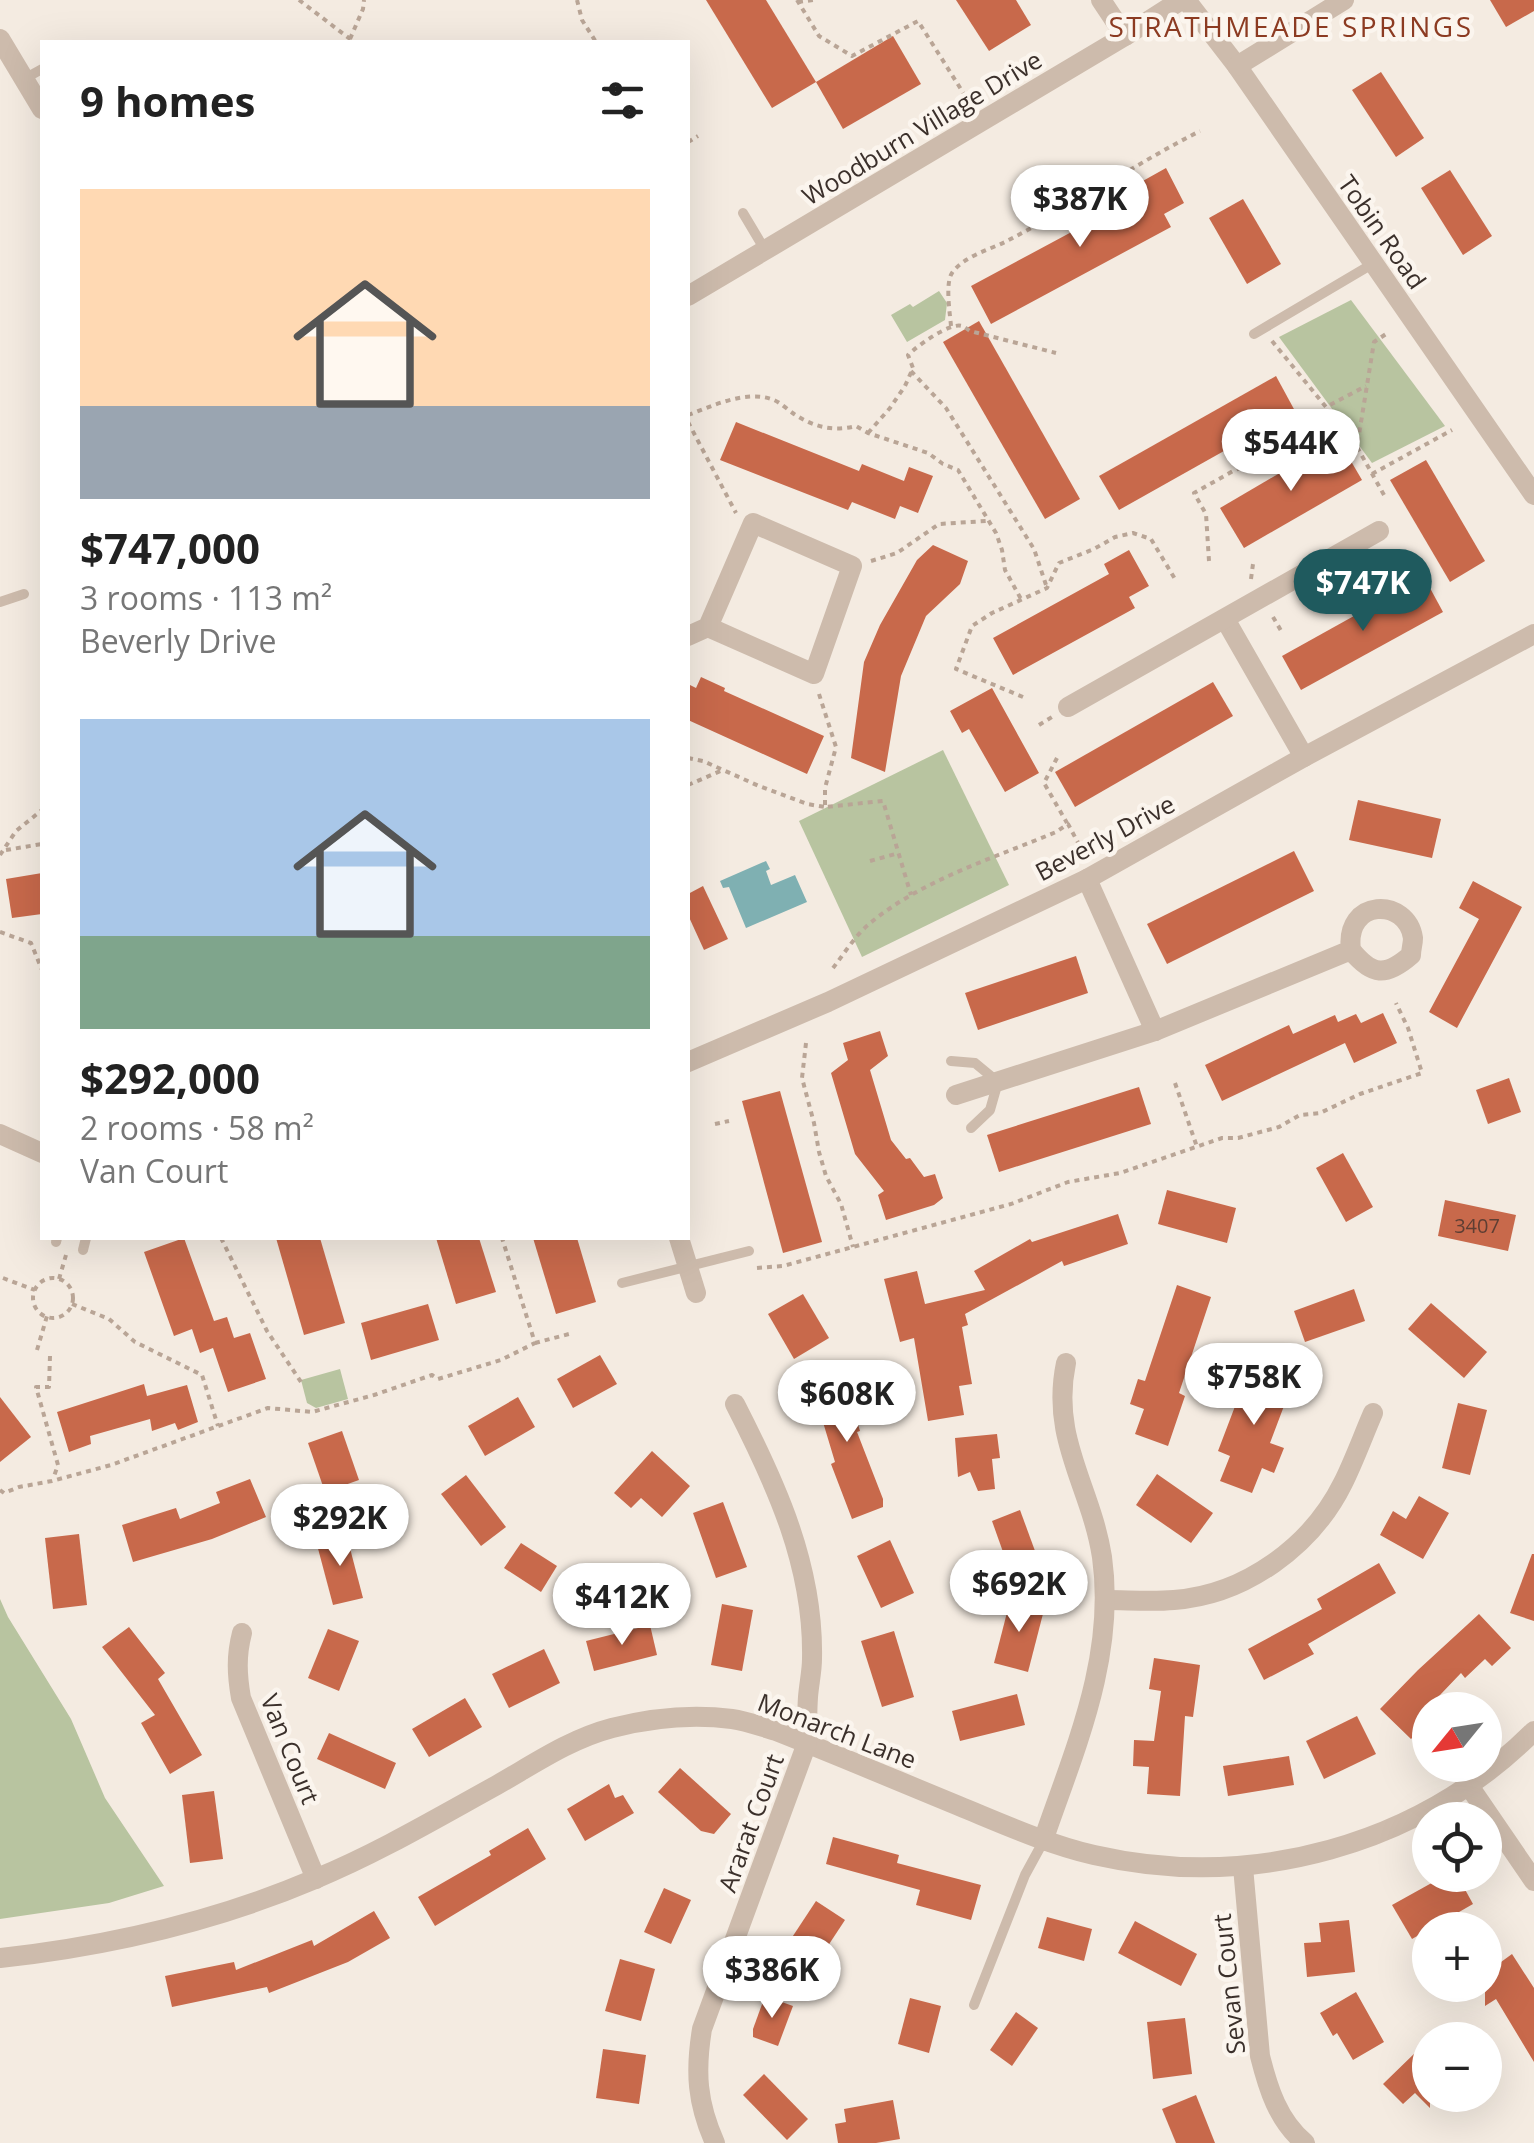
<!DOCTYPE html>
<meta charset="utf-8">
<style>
:root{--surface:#fff;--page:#f2f2f2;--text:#222;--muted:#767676;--accent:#1f5a5e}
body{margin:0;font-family:"Open Sans",sans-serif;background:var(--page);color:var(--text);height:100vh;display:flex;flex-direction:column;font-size:38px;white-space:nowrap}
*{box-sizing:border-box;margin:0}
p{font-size:32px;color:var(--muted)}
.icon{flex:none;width:55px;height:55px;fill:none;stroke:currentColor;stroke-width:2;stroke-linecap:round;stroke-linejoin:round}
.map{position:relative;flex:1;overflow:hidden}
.panel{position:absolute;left:40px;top:40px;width:650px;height:1200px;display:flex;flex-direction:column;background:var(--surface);border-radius:0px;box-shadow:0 10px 40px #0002}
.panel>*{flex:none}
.needle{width:65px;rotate:240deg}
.controls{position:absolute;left:1412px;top:1692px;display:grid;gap:20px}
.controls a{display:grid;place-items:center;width:90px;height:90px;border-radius:50%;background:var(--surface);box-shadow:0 10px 40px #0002;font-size:50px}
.price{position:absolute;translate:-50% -85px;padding:0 22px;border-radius:35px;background:#fff;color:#222;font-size:32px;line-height:65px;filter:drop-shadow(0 2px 5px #0008)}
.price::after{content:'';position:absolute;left:50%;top:60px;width:30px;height:22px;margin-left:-15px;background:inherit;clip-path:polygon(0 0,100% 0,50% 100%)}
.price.selected{background:var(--accent);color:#fff}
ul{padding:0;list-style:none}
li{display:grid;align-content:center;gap:20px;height:530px;padding:0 40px}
li span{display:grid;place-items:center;height:310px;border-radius:0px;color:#555}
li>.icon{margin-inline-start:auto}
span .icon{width:180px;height:180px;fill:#fffc;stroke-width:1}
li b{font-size:42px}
h2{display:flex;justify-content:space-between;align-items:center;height:120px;padding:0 40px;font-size:42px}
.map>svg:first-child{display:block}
.green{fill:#b8c4a0}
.water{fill:#7fb0b2}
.building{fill:#c8694b}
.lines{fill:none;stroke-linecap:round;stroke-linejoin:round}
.path{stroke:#b9a596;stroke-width:4;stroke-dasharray:5 5;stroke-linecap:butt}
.lane{stroke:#cdbbac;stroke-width:10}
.street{stroke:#cdbbac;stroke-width:20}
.labels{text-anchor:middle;stroke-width:9;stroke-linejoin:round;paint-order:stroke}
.number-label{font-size:20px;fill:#5e3e33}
.street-label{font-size:25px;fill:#3b302b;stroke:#fbf5ee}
.neighbourhood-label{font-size:28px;letter-spacing:2.5px;fill:#8c3b22;stroke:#fbf5ee}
</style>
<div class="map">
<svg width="1534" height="2143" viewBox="0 0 1534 2143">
<rect width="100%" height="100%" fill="#f4ebe1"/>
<g class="green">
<path d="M939,291L947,303L945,320L907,342L891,315L910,304L913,307Z"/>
<path d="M1351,300L1445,426L1372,463L1279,337Z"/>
<path d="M943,750L1009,885L862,957L799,821Z"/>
<path d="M340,1369L348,1399L316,1408L307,1403L301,1380Z"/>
<path d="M0,1599L8,1617L71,1719L105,1798L164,1886L109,1903L0,1919Z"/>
</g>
<path class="water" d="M766,861L770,869L766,871L771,885L795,875L807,902L746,928L729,887L723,888L720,881Z"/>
<g class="building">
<path d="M706,0H766L816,82L772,108Z"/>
<path d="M956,0H1016L1031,25L989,51Z"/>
<path d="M1490,0H1534V11L1506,27Z"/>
<path d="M893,36L921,84L843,129L816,82Z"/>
<path d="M1381,72L1424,138L1396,157L1352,90Z"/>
<path d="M1166,168L1184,203L1164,214L1171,227L991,324L971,286L1146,192L1141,182Z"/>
<path d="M1450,170L1492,236L1463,255L1421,188Z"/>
<path d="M1243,199L1281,264L1247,284L1209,218Z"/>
<path d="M979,321L1080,499L1045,519L943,342Z"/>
<path d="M1276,376L1295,411L1119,510L1099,476Z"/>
<path d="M736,422L859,471L862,464L904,481L909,467L933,476L918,513L900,506L895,519L852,502L848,510L720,460Z"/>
<path d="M1338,439L1362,480L1244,548L1220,508Z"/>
<path d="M1426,460L1485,561L1450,582L1390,480Z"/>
<path d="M933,545L968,561L960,584L926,616L901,676L885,772L851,758L864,662L880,625L917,560Z"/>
<path d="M1129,550L1149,586L1129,597L1135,608L1013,675L993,638L1109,574L1104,564Z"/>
<path d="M1424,577L1443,612L1301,690L1282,656Z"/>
<path d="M701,677L725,688L724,691L824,736L807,774L688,720V684L696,688Z"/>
<path d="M1213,682L1233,716L1075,807L1055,772Z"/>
<path d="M992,688L1039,773L1005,792L969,729L962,733L950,711Z"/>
<path d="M1358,800L1441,819L1432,858L1349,840Z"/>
<path d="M1294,851L1314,891L1167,964L1147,924Z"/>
<path d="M42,873V914L12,918L6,879Z"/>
<path d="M1473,881L1522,907L1457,1028L1429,1012L1479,919L1459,908Z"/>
<path d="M703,886L728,939L704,950L688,915V894Z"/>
<path d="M1076,956L1088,993L978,1030L965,993Z"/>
<path d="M1383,1013L1397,1043L1354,1063L1345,1043L1222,1101L1205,1065L1289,1025L1293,1034L1335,1015L1338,1022L1356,1014L1361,1023Z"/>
<path d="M880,1031L888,1056L870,1070L891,1140L906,1159L910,1158L924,1177L935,1174L943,1198L934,1205L886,1220L878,1195L884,1191L855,1154L831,1073L848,1060L843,1043Z"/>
<path d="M1509,1078L1521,1112L1488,1124L1476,1090Z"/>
<path d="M1139,1087L1151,1124L999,1172L987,1135Z"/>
<path d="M780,1091L822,1242L783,1253L742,1101Z"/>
<path d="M1343,1153L1373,1207L1346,1222L1316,1168Z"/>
<path d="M1167,1190L1236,1208L1227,1243L1158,1224Z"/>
<path d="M1445,1200L1516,1215L1508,1251L1438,1236Z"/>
<path d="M1118,1214L1128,1244L1064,1266L1062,1261L965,1314L968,1325L962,1327L972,1384L959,1386L964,1415L928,1421L914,1338L900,1342L884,1279L917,1271L925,1304L985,1290L974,1271L1030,1239L1032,1242Z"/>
<path d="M184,1238L214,1321L227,1317L234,1338L250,1333L266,1379L228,1392L213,1348L200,1353L192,1329L174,1336L144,1252Z"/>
<path d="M276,1238H320L345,1323L304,1335Z"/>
<path d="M436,1238H479L496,1292L456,1304Z"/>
<path d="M533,1238H577L596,1302L556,1314Z"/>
<path d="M1177,1285L1211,1297L1179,1393L1185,1396L1168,1446L1135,1434L1144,1409L1130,1404L1138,1379L1145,1381Z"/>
<path d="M1354,1289L1365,1321L1305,1342L1294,1311Z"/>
<path d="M803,1294L829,1338L794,1359L768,1314Z"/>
<path d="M1431,1303L1487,1352L1464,1378L1408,1329Z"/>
<path d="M428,1304L439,1340L371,1360L361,1323Z"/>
<path d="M600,1355L617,1384L573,1408L557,1379Z"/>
<path d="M1253,1359L1283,1370L1275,1394L1287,1398L1270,1443L1284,1448L1274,1473L1262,1468L1252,1493L1220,1481L1230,1456L1218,1451Z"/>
<path d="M842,1370L860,1431L857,1432L883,1499V1507L852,1519L831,1464L835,1462L810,1379Z"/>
<path d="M144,1384L147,1396L187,1385L198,1422L178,1430L175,1423L152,1431L150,1419L90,1436L91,1444L69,1452L57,1412Z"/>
<path d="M0,1397L31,1437L0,1462Z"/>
<path d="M518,1397L535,1427L485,1456L468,1426Z"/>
<path d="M1458,1403L1487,1410L1470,1475L1442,1468Z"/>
<path d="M342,1431L359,1480L325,1492L308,1443Z"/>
<path d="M997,1434L1000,1458L992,1459L995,1489L978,1491L970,1472L958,1477L955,1438Z"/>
<path d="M652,1451L690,1486L662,1517L641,1498L631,1508L614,1493Z"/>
<path d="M1157,1474L1213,1513L1191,1543L1136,1505Z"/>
<path d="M466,1475L506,1527L481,1546L441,1494Z"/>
<path d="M250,1479L266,1517L212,1539L133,1562L122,1525L176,1508L180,1519L220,1503L216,1492Z"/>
<path d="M1419,1496L1449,1513L1423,1559L1380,1535L1393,1511L1406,1519Z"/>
<path d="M723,1502L747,1567L716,1578L693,1513Z"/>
<path d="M1020,1510L1042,1570L1013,1580L992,1521Z"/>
<path d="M346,1533L363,1598L333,1605L316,1541Z"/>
<path d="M79,1534L87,1605L53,1609L45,1538Z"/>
<path d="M890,1540L914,1593L881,1608L857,1556Z"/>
<path d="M521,1543L557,1566L541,1592L504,1568Z"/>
<path d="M1532,1554H1534V1621L1510,1613Z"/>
<path d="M1379,1563L1396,1593L1308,1644L1314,1654L1264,1680L1248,1649L1322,1609L1317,1599Z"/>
<path d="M1011,1597L1045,1606L1028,1672L994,1663Z"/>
<path d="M722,1604L753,1610L742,1671L711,1665Z"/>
<path d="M1479,1614L1511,1648L1492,1666L1485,1659L1465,1678L1461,1673L1420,1716L1427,1723L1411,1739L1380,1709L1418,1670Z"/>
<path d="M650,1625L657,1655L594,1671L586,1641Z"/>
<path d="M129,1627L165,1673L158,1679L202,1755L170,1774L141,1723L155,1715L102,1647Z"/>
<path d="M328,1629L359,1641L339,1691L308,1678Z"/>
<path d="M894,1631L914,1697L882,1707L861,1641Z"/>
<path d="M544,1649L560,1683L509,1708L492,1674Z"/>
<path d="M1154,1658L1200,1665L1193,1717L1185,1716L1180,1796L1147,1794L1149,1767L1133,1766L1134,1740L1154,1741L1161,1691L1149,1689Z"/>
<path d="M1017,1694L1025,1725L960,1741L952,1711Z"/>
<path d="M465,1698L482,1727L429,1757L412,1729Z"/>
<path d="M1357,1716L1376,1754L1324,1779L1306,1741Z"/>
<path d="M329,1733L396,1763L385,1789L317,1759Z"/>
<path d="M1289,1756L1294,1785L1228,1796L1223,1766Z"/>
<path d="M680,1768L731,1814L714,1834L701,1831L658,1792Z"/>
<path d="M609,1784L615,1798L623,1795L634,1813L585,1841L567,1809Z"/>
<path d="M214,1791L223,1859L190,1863L182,1795Z"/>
<path d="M528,1828L546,1859L435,1926L418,1897L491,1855L489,1851Z"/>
<path d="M833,1837L899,1855L897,1863L981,1885L971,1920L916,1905L920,1890L826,1864Z"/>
<path d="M1446,1875H1457L1473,1904L1412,1939L1392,1905Z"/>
<path d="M664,1888L691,1900L671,1944L644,1932Z"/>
<path d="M816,1901L845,1920L814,1967L785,1948Z"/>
<path d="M374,1911L390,1938L348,1962L269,1993L267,1987L172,2007L165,1976L234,1962L236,1970L312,1940L314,1946Z"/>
<path d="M1047,1917L1092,1929L1084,1961L1038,1948Z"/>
<path d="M1349,1920L1355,1972L1307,1977L1304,1943L1321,1942L1319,1923Z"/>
<path d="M1135,1921L1197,1954L1181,1986L1118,1953Z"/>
<path d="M1485,1938L1501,1962L1512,1954L1534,1988V2062L1496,1999L1485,2006Z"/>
<path d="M620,1959L655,1969L641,2021L605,2011Z"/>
<path d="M1356,1992L1384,2042L1353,2060L1337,2033L1333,2036L1320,2013Z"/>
<path d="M765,1996L793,2006L778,2046L753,2037V2029Z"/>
<path d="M910,1998L941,2006L929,2053L898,2044Z"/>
<path d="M1016,2012L1038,2028L1012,2066L990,2050Z"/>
<path d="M1185,2018L1192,2074L1153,2079L1147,2022Z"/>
<path d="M603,2049L646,2055L639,2104L596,2098Z"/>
<path d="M1418,2050L1430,2062V2108L1415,2093L1403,2104L1383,2084Z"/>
<path d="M764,2074L808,2119L787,2140L743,2095Z"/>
<path d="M1196,2095L1215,2143H1176L1162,2109Z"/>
<path d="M893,2100L900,2139L876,2143H838L835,2124L846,2122L844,2109Z"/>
</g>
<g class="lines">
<g class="path">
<path d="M299,0L354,42"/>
<path d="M577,0L582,20L596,42"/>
<path d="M797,0L819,36L852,56L918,21L969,102"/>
<path d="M798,2L814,0"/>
<path d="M350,39L363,9L364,0"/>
<path d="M688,142L698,136"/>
<path d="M951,326C950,314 945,283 952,273C963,257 988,250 1005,242C1071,208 1133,165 1200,131"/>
<path d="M1272,341L1326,407L1366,386"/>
<path d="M911,371L946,408L1034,549L1047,588"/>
<path d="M688,415C712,406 747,389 774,400C781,403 788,410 794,414C814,427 833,432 856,426L868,433L928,453L943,464L958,470L996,533L1002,550L1005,570L1021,599"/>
<path d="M688,422L736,513"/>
<path d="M868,433L890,408L905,386L913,368L908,355C917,346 950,322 962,326C965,327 967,329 970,331L1056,353"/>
<path d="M1372,474L1452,430"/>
<path d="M1384,495L1357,447L1374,342L1386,334"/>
<path d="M871,561L897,553L939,524L986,521"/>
<path d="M1209,561L1206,514L1194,493L1235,470L1319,433L1318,423L1326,407"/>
<path d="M1251,579L1253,564"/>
<path d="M1273,617L1283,634"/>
<path d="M819,694L836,747L825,788V807L883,801L911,895"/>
<path d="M1023,697L956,669L972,626L992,613L1047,588L1059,563L1094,549L1115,537L1133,533L1151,539L1175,579"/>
<path d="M1039,725L1052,717"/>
<path d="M688,758L703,761L759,786L807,804L825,807"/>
<path d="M1057,758L1044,783L1067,823"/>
<path d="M688,785L723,770"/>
<path d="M6,850L42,844"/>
<path d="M0,855L16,831L42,810"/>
<path d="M870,861L899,853"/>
<path d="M0,932L31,943L42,970"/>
<path d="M833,968C844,954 854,937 868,925C919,881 994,858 1056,832L1068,824L1082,850"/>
<path d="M806,1043L802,1078L814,1123L819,1152L826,1176L841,1204L853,1247"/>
<path d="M1175,1083L1197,1147"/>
<path d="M715,1124L729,1121"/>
<path d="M221,1238L267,1331L303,1385"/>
<path d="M757,1268L783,1266L1011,1204L1068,1182L1120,1173L1222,1138H1238L1279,1127L1300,1115L1320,1113L1360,1094L1422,1073L1408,1028L1396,1003"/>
<path d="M3,1278L35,1290"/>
<circle cx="53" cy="1298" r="20"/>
<path d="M59,1279L66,1255"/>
<path d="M72,1304L109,1319L135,1342L202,1375L218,1426"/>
<path d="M535,1343L569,1334"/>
<path d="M37,1350L47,1316"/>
<path d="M50,1356L49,1387H36L58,1465L53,1479"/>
<path d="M0,1490L4,1493L19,1487L52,1481L111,1465L268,1408L312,1412L374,1395L432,1375L438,1379L501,1360L535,1343L502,1238"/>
</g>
<g class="lane">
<path d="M24,79L42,69"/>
<path d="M743,213L765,250"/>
<path d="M1254,334L1374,263"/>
<path d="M0,602L24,594"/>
<path d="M951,1061L975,1063L998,1082L990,1110L971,1128"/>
<path d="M56,1242L57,1238"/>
<path d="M83,1250L86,1238"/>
<path d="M622,1283L749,1251"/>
<path d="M974,2005L1025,1875L1043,1842"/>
</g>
<g class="street">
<path d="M1101,0L1125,36"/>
<path d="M1186,0L1237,66L1534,495"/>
<path d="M0,39L42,109"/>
<path d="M1237,66L1344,0"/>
<path d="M688,296L1125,36L1181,0"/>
<path d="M1225,619L1304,757"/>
<path d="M688,636L708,627L753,523L852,566L814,674L708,627"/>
<path d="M1068,707L1379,531"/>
<path d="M1087,879L1155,1031"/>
<path d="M688,1062L828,1002L1087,879L1304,757L1534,634"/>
<path d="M956,1095L1155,1031L1351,950C1372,976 1386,977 1411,955C1411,949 1413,944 1413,938C1407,897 1344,898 1351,950"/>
<path d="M0,1134L42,1153"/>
<path d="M679,1238L696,1293"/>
<path d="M1105,1600C1128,1600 1151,1602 1174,1600C1245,1595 1312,1546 1343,1483C1354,1461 1363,1436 1373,1413"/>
<path d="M242,1633C236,1656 237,1675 241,1698L316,1879"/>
<path d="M1469,1786L1534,1881"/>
<path d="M1043,1841C1075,1748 1116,1657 1102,1557C1091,1486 1050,1439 1066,1363"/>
<path d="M1243,1867L1260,2056C1268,2088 1278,2121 1305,2143"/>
<path d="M0,1958C109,1946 214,1922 315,1879C378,1853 437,1818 497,1785C534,1764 570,1739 612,1728C651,1718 693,1714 732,1719C747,1721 762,1727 776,1731C837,1755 898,1781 959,1806C1003,1824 1047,1844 1094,1855C1252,1891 1419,1846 1534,1731"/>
<path d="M715,2143C697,2103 695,2072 702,2029L807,1743C807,1728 807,1712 808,1697C809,1684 812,1671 812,1659C814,1566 776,1484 735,1404"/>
</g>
</g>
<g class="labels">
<g class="number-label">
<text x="1477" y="1233">3407</text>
</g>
<g class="street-label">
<text transform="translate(922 128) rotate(-31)" y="9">Woodburn Village Drive</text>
<text transform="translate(1382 232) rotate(55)" y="9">Tobin Road</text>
<text transform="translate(1105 838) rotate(-28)" y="9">Beverly Drive</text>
<text transform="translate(837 1731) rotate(21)" y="9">Monarch Lane</text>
<text transform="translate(290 1749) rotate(68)" y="9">Van Court</text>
<text transform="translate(751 1823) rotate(-70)" y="9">Ararat Court</text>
<text transform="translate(1229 1984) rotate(-96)" y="9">Sevan Court</text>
</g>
<g class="neighbourhood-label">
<text x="1291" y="37">STRATHMEADE SPRINGS</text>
</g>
</g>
</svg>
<div class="controls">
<a><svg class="needle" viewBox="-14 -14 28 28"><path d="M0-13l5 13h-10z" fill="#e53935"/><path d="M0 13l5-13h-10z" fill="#767676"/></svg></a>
<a><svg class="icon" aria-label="locate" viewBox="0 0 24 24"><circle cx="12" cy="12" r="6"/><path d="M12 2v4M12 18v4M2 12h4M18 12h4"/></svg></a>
<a>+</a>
<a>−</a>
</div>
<b class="price" style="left:1080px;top:250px">$387K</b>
<b class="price" style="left:1291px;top:494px">$544K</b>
<b class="price selected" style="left:1363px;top:634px">$747K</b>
<b class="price" style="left:1254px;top:1428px">$758K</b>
<b class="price" style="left:847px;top:1445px">$608K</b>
<b class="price" style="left:340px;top:1569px">$292K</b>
<b class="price" style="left:1019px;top:1635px">$692K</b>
<b class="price" style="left:622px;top:1648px">$412K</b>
<b class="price" style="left:772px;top:2021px">$386K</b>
<section class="panel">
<h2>9 homes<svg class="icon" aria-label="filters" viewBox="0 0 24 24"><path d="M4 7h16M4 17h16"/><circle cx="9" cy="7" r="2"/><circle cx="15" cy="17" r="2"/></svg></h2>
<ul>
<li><span style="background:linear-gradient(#ffd9b3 70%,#9aa5b1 0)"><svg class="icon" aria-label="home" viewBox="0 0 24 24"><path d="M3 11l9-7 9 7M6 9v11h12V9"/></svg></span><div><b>$747,000</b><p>3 rooms · 113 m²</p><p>Beverly Drive</p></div></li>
<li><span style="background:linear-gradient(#a9c7e8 70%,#7fa58c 0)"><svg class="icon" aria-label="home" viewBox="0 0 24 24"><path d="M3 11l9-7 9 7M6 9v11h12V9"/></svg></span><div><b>$292,000</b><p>2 rooms · 58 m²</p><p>Van Court</p></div></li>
</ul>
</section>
</div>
